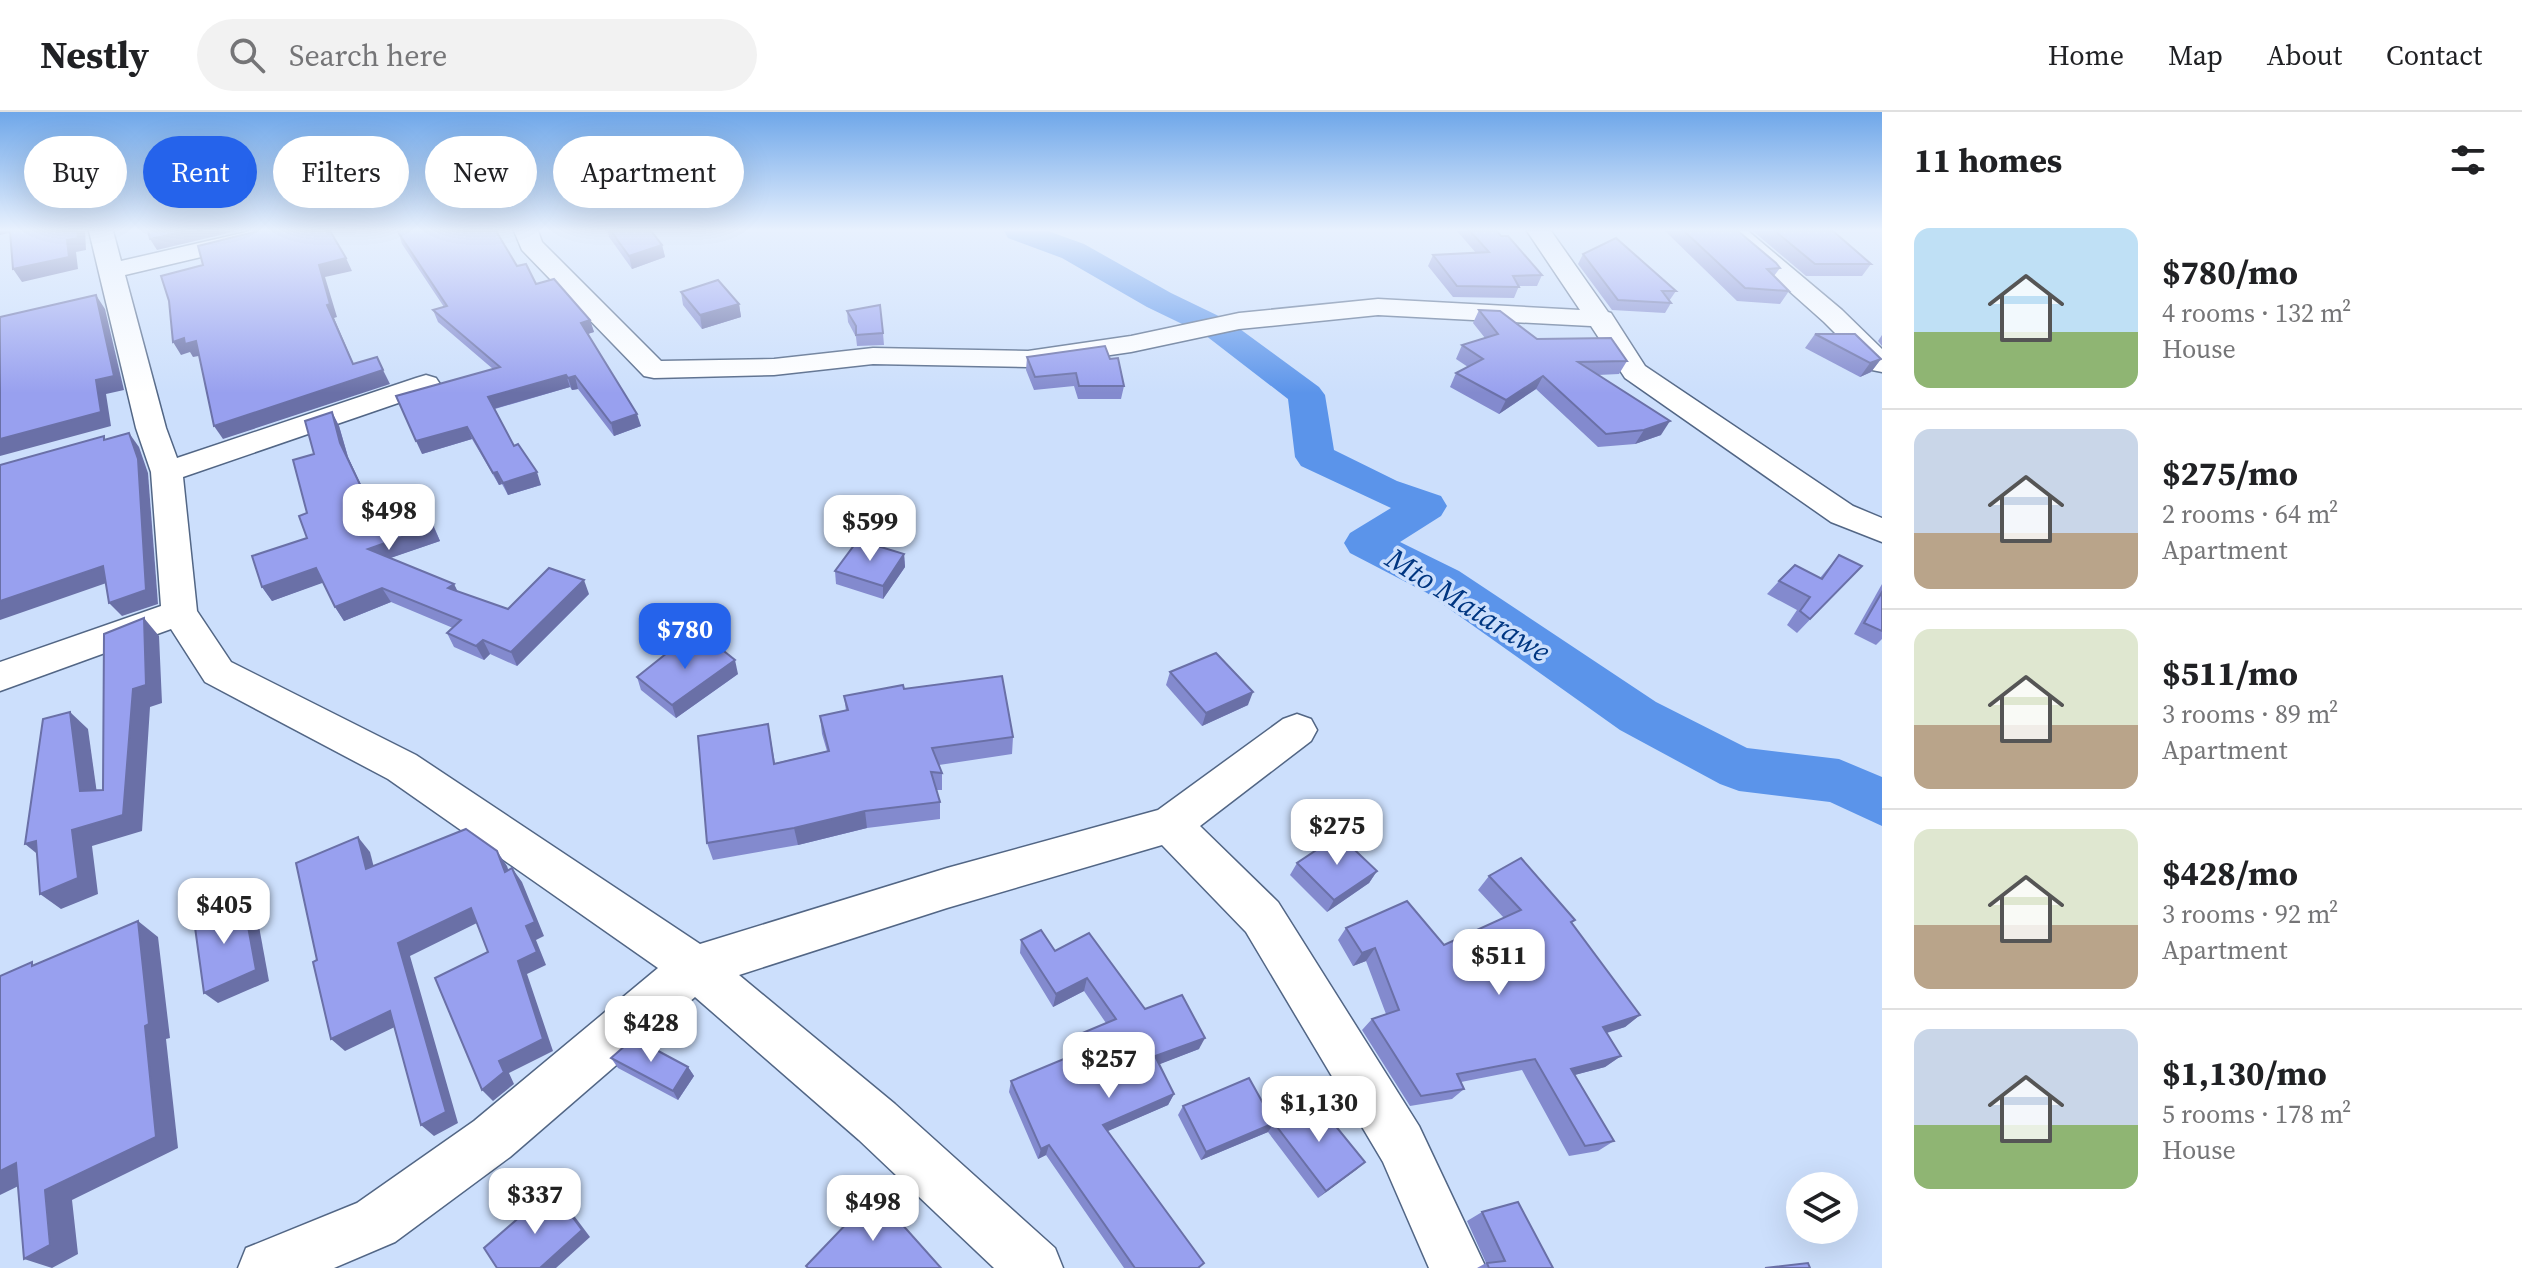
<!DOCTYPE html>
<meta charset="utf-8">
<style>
:root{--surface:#fff;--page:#f2f2f2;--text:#202124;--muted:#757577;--line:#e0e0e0;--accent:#2563eb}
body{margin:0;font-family:"Source Serif 4",serif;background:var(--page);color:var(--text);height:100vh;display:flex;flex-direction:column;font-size:30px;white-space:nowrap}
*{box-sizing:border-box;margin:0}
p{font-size:26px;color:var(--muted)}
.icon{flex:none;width:44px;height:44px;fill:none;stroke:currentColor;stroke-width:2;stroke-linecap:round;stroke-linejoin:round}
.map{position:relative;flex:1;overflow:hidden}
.side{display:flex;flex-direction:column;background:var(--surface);width:640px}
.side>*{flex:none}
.banner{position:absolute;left:24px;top:24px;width:760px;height:72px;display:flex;gap:16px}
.tools{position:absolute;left:1786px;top:1060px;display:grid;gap:16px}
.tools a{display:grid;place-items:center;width:72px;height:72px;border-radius:50%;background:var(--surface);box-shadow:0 8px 32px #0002;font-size:40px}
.price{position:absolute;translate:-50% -68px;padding:0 18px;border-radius:16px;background:#fff;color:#222;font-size:26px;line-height:52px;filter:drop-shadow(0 2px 4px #0008)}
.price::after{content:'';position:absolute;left:50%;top:48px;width:24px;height:18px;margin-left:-12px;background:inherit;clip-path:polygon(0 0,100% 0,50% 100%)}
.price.current{background:var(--accent);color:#fff}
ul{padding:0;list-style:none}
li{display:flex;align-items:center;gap:24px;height:200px;padding:0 32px}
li+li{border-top:2px solid var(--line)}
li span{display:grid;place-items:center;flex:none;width:224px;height:160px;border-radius:16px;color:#555}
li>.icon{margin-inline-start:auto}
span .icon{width:96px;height:96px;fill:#fffc;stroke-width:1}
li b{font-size:34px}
h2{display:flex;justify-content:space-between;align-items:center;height:96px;padding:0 32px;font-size:34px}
.chip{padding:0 28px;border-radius:36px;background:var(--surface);box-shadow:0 8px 32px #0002;font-size:28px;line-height:72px}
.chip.current{background:var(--accent);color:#fff}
header{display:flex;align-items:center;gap:48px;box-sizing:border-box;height:112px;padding:0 40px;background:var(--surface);border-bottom:2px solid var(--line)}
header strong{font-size:38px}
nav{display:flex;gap:44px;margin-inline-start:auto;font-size:28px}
.search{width:560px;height:72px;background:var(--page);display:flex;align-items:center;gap:20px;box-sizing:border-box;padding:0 28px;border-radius:44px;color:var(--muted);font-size:30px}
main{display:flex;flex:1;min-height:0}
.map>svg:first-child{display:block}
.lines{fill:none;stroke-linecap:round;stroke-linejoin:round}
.river{fill:#5b94ea;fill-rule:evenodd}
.minor-casing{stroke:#526685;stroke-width:3}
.minor{fill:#fff;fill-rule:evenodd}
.wall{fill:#838ace}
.shaded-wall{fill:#6a70a7}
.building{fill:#98a0ef;stroke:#6a70a7;stroke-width:2}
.labels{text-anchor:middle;stroke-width:7;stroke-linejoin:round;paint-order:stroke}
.water-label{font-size:30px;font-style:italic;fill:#003681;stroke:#ccdffc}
</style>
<header>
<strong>Nestly</strong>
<div class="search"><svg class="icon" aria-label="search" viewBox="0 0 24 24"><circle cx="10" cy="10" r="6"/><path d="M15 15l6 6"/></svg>Search here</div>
<nav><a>Home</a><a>Map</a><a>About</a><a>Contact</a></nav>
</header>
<main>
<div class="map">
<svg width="1882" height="1156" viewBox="0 0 1882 1156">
<rect width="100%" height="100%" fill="#ccdffc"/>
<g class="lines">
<path class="river" d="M1004,119H1048L1084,132L1171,181L1229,209L1319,275L1325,283L1334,338L1397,369L1441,384L1447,394L1441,404L1400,430L1459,459L1656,590L1747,636L1839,647L1882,665V714L1830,690L1739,679L1720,672L1620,618L1427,481L1350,441L1344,431L1350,421L1391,396L1301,354L1295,345L1288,287L1205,223L1147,195L1062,146L1008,126Z"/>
<g class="minor-casing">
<g id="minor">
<path d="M89,119H113L121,149L251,119H294L290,124L125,163L166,316L177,346L416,266L426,263L436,266L440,272L436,278L183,365L197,499L231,550L416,643L700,832L947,756L1158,698L1283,607L1297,602L1311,607L1317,618L1311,629L1200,714L1278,790L1419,1014L1486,1156H1429L1383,1050L1246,820L1162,733L947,796L739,863L895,992L1055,1136L1063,1156H994L859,1028L695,885L510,1045L395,1130L334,1156H238L246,1136L357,1091L474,1009L658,856L388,667L205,570L171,517L0,579V550L161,494L151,360L136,316Z"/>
<path d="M514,119H538L542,130L661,249L774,247L873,236L1028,239L1131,224L1239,201L1378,187L1580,198L1527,119H1551L1608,200L1611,201L1645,254L1853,394L1882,406V430L1831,410L1625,266L1591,214L1378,203L1239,217L1131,240L1028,255L873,252L774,263L654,266L644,264L522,138Z"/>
<path d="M1722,119H1748L1842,198L1882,237V260L1872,258L1824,210Z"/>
</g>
</g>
<use href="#minor" class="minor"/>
</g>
<g class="wall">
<path d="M398,119H496L517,154L536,172L590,208L594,220L588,222L641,314L614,324L578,277L572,278L570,275L495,297L514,334L541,373L508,383L502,372L499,373L472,327L422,342L493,257L438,210L433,198L444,195L402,132Z"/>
<path d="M608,119H651L662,133L665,145L632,157L609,125Z"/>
<path d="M1457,119H1497L1542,163L1537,174H1519L1514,186L1453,185L1428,154L1433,143L1476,141Z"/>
<path d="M1665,119H1738L1780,156L1774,164L1789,179L1780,192L1737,189Z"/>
<path d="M1753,119H1833L1871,152L1862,164H1806Z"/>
<path d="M1583,142L1676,179L1669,189L1671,191L1665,201L1612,198L1578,152Z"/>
<path d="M681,180L739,192L741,205L702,217L683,193Z"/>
<path d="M1479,198L1537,227L1627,249L1619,262L1598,263L1661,323L1635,332L1598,335L1536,277L1499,302L1450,275L1456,261L1468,255L1456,247L1462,233L1485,226L1473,211Z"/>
<path d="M847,199L883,221L884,233L857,234L856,225L848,210Z"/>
<path d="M1815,222L1881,247L1871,260L1860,265L1805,236Z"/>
<path d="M1882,223V234L1878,229Z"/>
<path d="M1027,245L1110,247L1124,274L1121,287H1078L1074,274L1034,278L1026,258Z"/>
<path d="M332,300L339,314L348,345L376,404L429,403L440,429L390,446L454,472L457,480L508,497L589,482L517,554L490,542L484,548L454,535L447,521L453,516L391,490L344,509L335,495L323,470L272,489L262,475L307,426V401L314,342Z"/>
<path d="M904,442L905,455L883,487L836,472L835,459Z"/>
<path d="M1839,443L1862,454L1797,521L1787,513L1797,498L1767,482L1779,469L1820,466Z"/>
<path d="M1882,472V527L1876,533L1854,522Z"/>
<path d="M1170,560L1248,593L1202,614L1166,573Z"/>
<path d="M738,562L676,606L641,578L637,565Z"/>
<path d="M904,577L1013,625L1012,642L939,653L942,661V678H937L940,690V707L867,716L798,733L713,748L707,731L768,612L775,651L827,639L822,622L820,604L846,599L844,584Z"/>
<path d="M1297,751L1377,759L1369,771L1327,800L1290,763Z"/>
<path d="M1489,764L1572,812L1640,903L1625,915L1607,921L1621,944L1605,955L1574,963L1614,1029L1598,1039L1569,1044L1522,958L1461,970L1464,977L1452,987L1410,994L1362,918L1372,907L1386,902L1366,849L1353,854L1338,828L1346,816L1444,833L1504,806L1478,778Z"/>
<path d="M1021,828L1055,839L1145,897L1199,937L1159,952L1174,982L1168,993L1107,1019L1204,1151L1199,1156H1124L1046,1043L1038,1047L1009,980L1011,969L1080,940L1077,934L1080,922L1106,911L1084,879L1053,895L1020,841Z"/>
<path d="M611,946L688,955L694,964L678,988L618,956Z"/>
<path d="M1183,994L1274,1011L1365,1050L1318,1086L1268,1020L1201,1048L1178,1003Z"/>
<path d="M1482,1100L1553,1156H1477L1486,1151L1467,1109Z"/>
</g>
<g class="shaded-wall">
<path d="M0,119H18L0,123Z"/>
<path d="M77,119H85L86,138L76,140L78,157L22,170L13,157L67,128Z"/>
<path d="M186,119H237L157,138L150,127Z"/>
<path d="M662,133L665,145L632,157L629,144Z"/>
<path d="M346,146L352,159L325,165L337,205L334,206L359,265L327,193L319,153Z"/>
<path d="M96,183L105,197L124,278L106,282L111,314L0,344V327L96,268Z"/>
<path d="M739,192L741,205L702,217L700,203Z"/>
<path d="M590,208L594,220L584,223L581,211Z"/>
<path d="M184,226L196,229L204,243L193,245L190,240L181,243L173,230Z"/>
<path d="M1881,247L1871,260L1860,265L1870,251Z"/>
<path d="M383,258L390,272L223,327L214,314Z"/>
<path d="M566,263L570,275L493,297L488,285Z"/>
<path d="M575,264L578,277L572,278L568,266Z"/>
<path d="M1543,264L1536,277L1499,302L1506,288Z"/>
<path d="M332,300L339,314L348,345L382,419L340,331Z"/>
<path d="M637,302L641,314L614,324L611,311Z"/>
<path d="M1670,309L1661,323L1635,332L1644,318Z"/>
<path d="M467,315L472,327L422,342L416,329Z"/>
<path d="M129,321L139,335L148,361L158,492L122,504L109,491Z"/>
<path d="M497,360L502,372L499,373L493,361Z"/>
<path d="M537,360L541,373L508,383L503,371Z"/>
<path d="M422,389L440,429L376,451L368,437Z"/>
<path d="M904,442L905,455L883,487V474Z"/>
<path d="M103,454L115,468L0,508V489Z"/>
<path d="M316,456L325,470L272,489L262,475Z"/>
<path d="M584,468L589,482L517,554L511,540Z"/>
<path d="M454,472L461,486L448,476Z"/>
<path d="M382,476L391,490L344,509L335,495Z"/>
<path d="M144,506L159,524L162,591L150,595L142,719L92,734L98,782L61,797L40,782L72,718L123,703L133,577Z"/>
<path d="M483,528L490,542L484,548L476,534Z"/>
<path d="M735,548L738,562L676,606L672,593Z"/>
<path d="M1253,580L1248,593L1202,614L1206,601Z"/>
<path d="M70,600L88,617L99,696L80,679Z"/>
<path d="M865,699L867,716L798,733L794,716Z"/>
<path d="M358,725L370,740L378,771L366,757Z"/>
<path d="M36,729L46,749L25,732Z"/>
<path d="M497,739L507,754L514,774L505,760Z"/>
<path d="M512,756L522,770L544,824L536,828L546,853L527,862L553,939L509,961L514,972L493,989L482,978L499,949L518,849Z"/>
<path d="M1377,759L1369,771L1327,800L1334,788Z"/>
<path d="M243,787L256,798L269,869L218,891L204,881Z"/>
<path d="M471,796L481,809L410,844L458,1011L434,1024L421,1013L398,831Z"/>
<path d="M138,809L158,825L170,926L166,927L178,1036L72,1088L78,1142L52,1156L24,1147L45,1078L145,914Z"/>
<path d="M1375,836L1366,849L1353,854L1362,841Z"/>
<path d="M1087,866L1084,879L1053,895L1056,882Z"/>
<path d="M390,899L403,911L345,939L331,927Z"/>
<path d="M1640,903L1625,915L1589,926L1603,915Z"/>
<path d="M1205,926L1199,937L1150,956L1155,944Z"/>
<path d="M1621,944L1605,955L1556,968L1571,957Z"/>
<path d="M688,955L694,964L678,988L673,979Z"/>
<path d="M1174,982L1168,993L1099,1023L1103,1013Z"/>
<path d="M1274,1011L1268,1020L1201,1048L1206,1040Z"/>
<path d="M1049,1033L1046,1043L1038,1047L1041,1037Z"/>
<path d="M1365,1050L1356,1058L1318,1086L1326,1079Z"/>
<path d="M16,1051L43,1062L0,1083V1059Z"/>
<path d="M552,1077L560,1085L590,1125L556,1156H540Z"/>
</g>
<g class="building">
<path d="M10,119H77L78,126L67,128L69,145L13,157Z"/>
<path d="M148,119H186L150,127Z"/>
<path d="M258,119H330L346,146L319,153L330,192L327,193L353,252L377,245L383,258L214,314L196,229L185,232L184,226L173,230L169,189L161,164L203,153L198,134Z"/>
<path d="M401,119H496L517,154L526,152L536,172L554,167L590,208L581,211L637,302L611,311L575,264L568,266L566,263L488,285L514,334L518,332L537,360L503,371L497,360L493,361L467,315L416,329L396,284L500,255L433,198L447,194L398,120Z"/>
<path d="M611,119H651L662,133L629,144Z"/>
<path d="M1470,119H1497L1501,124H1508L1542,163L1513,164L1519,175L1457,174L1433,143L1489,140Z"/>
<path d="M1684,119H1738L1776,151L1780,156L1767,157L1789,179L1745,176Z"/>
<path d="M1775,119H1833L1871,152H1815Z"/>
<path d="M1616,126L1676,179H1662L1671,191L1618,188L1583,142Z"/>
<path d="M718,168L739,192L700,203L681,180Z"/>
<path d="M96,183L114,264L96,268L101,300L0,327V205Z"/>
<path d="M880,193L883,221L856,223V214L847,199Z"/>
<path d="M1479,198L1500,199L1537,227L1611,226L1627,249L1578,250L1670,309L1644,318L1606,322L1543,264L1506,288L1456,261L1483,247L1462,233L1498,222Z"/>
<path d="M1815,222H1855L1881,247L1870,251Z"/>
<path d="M1105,234L1110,247L1118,246L1124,274H1079L1076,261L1035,265L1027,245Z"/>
<path d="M332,300L340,331L375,404L422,389L433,414L368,437L454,472L448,476L508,497L549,456L584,468L511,540L483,528L476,534L447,521L461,508L382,476L335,495L316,456L262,475L252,444L307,426L299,404L307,401L293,348L314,342L305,309Z"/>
<path d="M129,321L138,347L146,478L109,491L103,454L0,489V353L104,324V328Z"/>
<path d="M858,428L904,442L883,474L835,459Z"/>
<path d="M1839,443L1862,454L1810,507L1800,499L1810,485L1779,469L1795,453L1822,467Z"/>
<path d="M1882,480V519L1864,511Z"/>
<path d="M144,506L146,573L133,577L123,703L72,718L78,766L40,782L36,729L25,732L43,607L70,600L80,679L103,678L104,522Z"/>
<path d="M710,528L735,548L672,593L637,565L672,537L678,542Z"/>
<path d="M1216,541L1253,580L1206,601L1170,560Z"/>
<path d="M1002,564L1013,625L932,636L942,661L931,660L940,690L865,699L794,716L707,731L698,624L768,612L774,652L829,639L820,604L848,598L844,584L903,573L904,577Z"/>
<path d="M466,717L497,739L505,760L512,756L535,810L526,814L537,840L518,849L543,927L499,949L504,960L482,978L435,866L488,840L471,796L398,831L446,1000L421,1013L390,899L331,927L313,850L317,848L296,751L358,725L366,757Z"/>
<path d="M1339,723L1377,759L1334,788L1297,751Z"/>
<path d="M1521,746L1575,808L1571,810L1640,903L1603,915L1621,944L1571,957L1614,1029L1585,1034L1535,947L1457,962L1464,977L1421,984L1372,907L1399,898L1375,836L1362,841L1346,816L1407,789L1444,833L1521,798L1489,764Z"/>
<path d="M243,787L256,858L204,881L194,808Z"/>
<path d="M138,809L149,912L145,914L156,1025L45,1078L50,1133L24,1147L16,1051L0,1059V864L32,850V854Z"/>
<path d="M1041,818L1055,839L1089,821L1145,897L1182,883L1205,926L1155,944L1174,982L1103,1013L1204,1151L1198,1156H1135L1049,1033L1041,1037L1011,969L1088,937L1080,922L1116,907L1087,866L1056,882L1021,828Z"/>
<path d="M634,926L688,955L673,979L611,946Z"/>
<path d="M1249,966L1274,1011L1206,1040L1183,994Z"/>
<path d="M1312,985L1365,1050L1326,1079L1274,1011Z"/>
<path d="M552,1077L582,1118L540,1156H497L484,1136Z"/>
<path d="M875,1082L941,1156H808L806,1154Z"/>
<path d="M1518,1090L1553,1156H1489L1487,1151L1505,1149L1482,1100Z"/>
<path d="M1808,1151L1810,1156H1765Z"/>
</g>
<linearGradient id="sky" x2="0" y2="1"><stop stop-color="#6fa7e9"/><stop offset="0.42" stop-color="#e8f1fe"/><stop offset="1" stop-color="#e8f1fe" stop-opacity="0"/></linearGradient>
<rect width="1882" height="281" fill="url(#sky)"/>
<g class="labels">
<g class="water-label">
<text transform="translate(1468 493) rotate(32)" y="10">Mto Matarawe</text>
</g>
</g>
</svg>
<div class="tools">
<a><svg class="icon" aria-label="layers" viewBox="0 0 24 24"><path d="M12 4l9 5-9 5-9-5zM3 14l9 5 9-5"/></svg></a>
</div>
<b class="price" style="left:389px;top:440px">$498</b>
<b class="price" style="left:870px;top:451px">$599</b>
<b class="price current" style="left:685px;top:559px">$780</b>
<b class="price" style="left:1337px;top:755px">$275</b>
<b class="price" style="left:224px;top:834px">$405</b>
<b class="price" style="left:1499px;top:885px">$511</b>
<b class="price" style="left:651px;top:952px">$428</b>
<b class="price" style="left:1109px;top:988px">$257</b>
<b class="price" style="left:1319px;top:1032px">$1,130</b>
<b class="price" style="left:535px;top:1124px">$337</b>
<b class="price" style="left:873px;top:1131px">$498</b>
<div class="banner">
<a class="chip">Buy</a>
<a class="chip current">Rent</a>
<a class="chip">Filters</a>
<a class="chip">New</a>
<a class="chip">Apartment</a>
</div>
</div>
<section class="side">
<h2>11 homes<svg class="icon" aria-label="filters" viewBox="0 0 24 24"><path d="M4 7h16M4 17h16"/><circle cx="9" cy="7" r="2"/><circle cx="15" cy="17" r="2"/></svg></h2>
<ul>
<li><span style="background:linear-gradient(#bfe0f5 65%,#8fb573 0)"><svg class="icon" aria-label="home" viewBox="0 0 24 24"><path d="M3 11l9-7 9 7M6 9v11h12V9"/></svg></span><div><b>$780/mo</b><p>4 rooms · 132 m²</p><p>House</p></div></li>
<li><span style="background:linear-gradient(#c9d6e8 65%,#b9a48a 0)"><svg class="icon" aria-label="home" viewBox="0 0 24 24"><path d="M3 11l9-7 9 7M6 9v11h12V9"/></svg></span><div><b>$275/mo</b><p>2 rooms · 64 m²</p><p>Apartment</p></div></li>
<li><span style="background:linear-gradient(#dfe7d0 60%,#b9a48a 0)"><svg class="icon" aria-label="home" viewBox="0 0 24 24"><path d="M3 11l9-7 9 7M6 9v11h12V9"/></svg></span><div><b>$511/mo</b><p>3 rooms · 89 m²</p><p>Apartment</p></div></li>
<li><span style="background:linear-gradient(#dfe7d0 60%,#b9a48a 0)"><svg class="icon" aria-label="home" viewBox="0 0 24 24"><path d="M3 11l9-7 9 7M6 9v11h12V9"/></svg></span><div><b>$428/mo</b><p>3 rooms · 92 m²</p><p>Apartment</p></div></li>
<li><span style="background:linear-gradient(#c9d6e8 60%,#8fb573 0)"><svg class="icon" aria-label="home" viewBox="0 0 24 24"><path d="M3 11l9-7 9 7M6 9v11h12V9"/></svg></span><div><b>$1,130/mo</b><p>5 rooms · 178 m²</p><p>House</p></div></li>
</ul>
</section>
</main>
